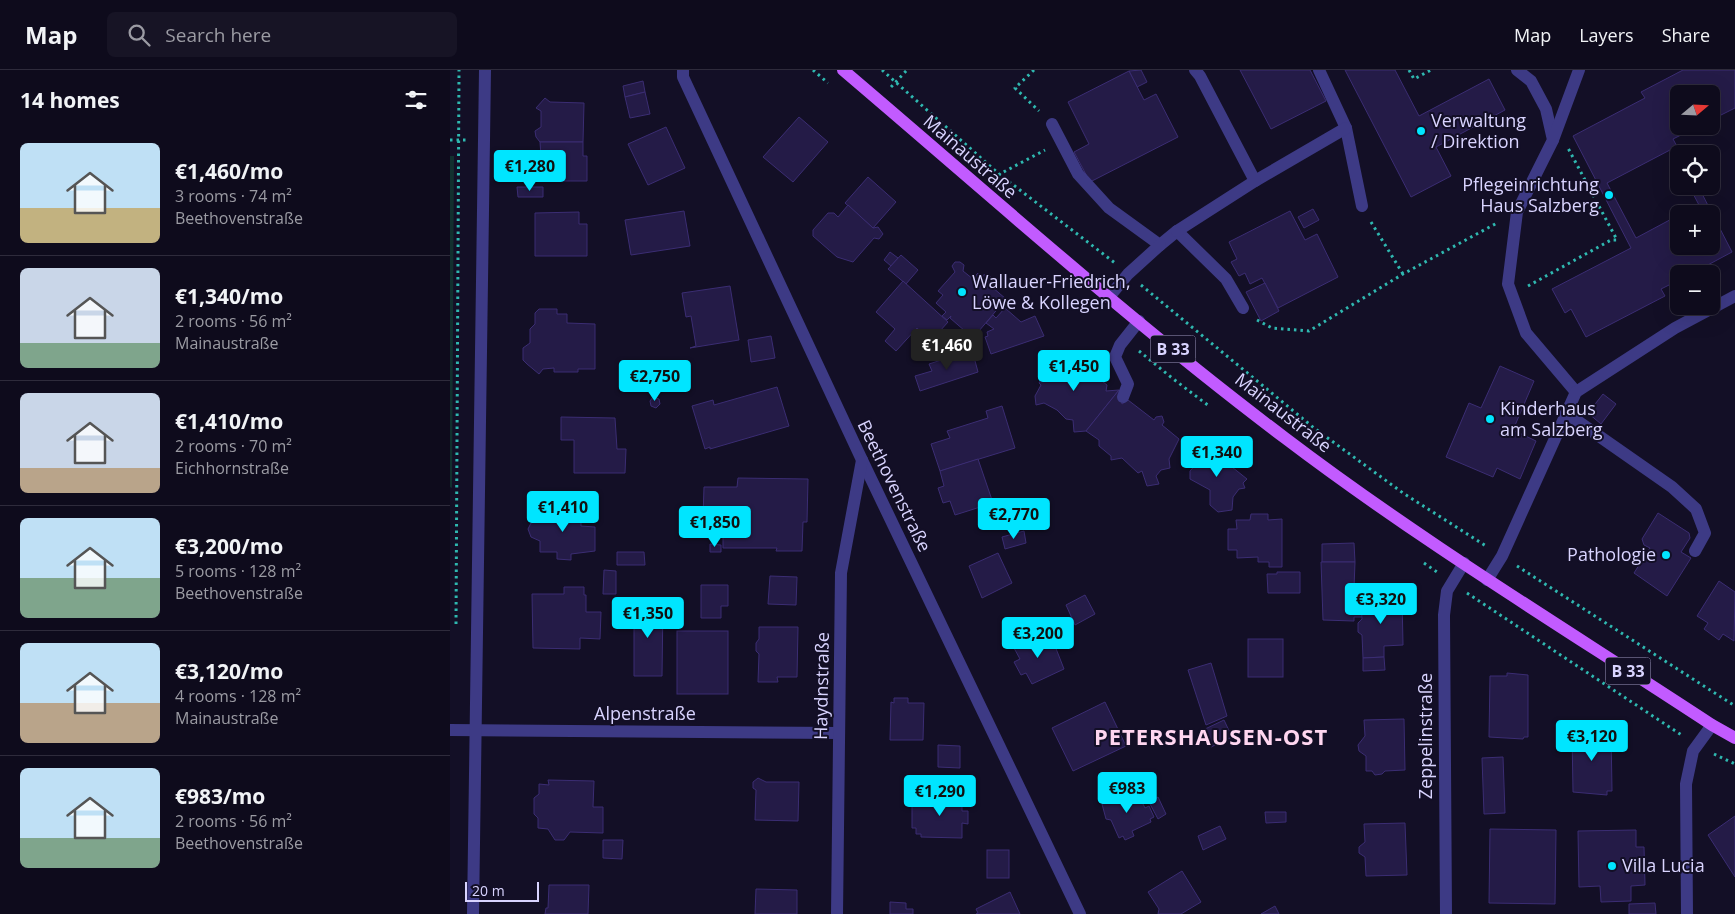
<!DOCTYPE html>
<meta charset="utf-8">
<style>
:root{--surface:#0e0b1c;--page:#171425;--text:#f1f3f6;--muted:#9b9ba3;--line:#2e2b3b;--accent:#00e5ff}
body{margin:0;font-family:"Open Sans",sans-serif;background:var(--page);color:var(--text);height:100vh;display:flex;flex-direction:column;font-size:19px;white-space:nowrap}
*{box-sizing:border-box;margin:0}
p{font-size:16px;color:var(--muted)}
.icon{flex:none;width:28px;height:28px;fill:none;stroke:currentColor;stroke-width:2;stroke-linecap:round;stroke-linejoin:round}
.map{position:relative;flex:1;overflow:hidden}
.details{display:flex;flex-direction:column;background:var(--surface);width:450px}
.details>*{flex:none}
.needle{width:32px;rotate:71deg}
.controls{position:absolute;left:1220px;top:15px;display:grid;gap:10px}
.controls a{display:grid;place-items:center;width:50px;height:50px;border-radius:8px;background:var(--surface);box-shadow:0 5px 20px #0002,0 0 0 1px var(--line);font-size:25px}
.scale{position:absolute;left:15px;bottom:12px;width:74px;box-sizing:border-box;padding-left:5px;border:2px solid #d9d4ff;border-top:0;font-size:14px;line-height:18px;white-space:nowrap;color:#d9d4ff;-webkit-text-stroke:4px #130f26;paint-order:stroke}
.price{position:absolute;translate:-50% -42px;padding:0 11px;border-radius:5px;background:var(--accent);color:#111;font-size:16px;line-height:32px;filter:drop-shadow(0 1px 2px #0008)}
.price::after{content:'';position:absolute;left:50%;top:30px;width:15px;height:11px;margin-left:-8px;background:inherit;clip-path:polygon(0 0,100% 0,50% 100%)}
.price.selected{background:#222;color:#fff}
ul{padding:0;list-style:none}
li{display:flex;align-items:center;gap:15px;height:125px;padding:0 20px}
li+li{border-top:1px solid var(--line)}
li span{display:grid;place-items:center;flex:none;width:140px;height:100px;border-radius:8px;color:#555}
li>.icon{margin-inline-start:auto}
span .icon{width:60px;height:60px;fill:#fffc;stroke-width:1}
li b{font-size:21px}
h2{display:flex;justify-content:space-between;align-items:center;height:60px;padding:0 20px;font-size:21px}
header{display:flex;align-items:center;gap:30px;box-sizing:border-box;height:70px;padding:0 25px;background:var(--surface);border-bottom:1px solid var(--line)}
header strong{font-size:24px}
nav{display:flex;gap:28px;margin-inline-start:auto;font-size:18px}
.search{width:350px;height:45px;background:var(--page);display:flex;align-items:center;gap:12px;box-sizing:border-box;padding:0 18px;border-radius:8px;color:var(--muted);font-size:19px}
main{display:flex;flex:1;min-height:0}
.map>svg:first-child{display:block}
.green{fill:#12302f}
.building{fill:#241b47;stroke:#3b2d73}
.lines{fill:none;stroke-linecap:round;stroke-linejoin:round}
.path{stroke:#2fb8b0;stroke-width:3;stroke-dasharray:2.5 4;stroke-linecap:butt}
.minor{stroke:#3d3a85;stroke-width:12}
.major{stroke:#c25bff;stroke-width:12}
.poi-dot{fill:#00e5ff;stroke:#130f26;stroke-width:2}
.labels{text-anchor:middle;stroke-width:4;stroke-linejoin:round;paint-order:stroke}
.shield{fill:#130f26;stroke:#9e99be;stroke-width:1}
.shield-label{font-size:16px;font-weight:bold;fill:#d9d4ff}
.poi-label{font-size:18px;fill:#d9d4ff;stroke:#130f26;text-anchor:start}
.street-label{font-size:18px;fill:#d9d4ff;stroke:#130f26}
.district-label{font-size:22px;font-weight:bold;letter-spacing:1px;fill:#ffd6f0;stroke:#130f26}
</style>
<header>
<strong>Map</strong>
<div class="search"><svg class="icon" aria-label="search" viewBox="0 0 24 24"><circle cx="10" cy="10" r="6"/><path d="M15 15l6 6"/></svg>Search here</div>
<nav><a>Map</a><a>Layers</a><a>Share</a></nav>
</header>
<main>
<section class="details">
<h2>14 homes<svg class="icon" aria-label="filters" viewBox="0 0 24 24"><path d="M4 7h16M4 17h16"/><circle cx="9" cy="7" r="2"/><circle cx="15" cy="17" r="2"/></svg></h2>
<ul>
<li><span style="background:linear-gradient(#bfe0f5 65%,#c2b280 0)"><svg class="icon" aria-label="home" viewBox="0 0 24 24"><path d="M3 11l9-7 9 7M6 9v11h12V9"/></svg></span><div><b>€1,460/mo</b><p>3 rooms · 74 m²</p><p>Beethovenstraße</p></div></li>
<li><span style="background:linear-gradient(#c9d6e8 75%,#7fa58c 0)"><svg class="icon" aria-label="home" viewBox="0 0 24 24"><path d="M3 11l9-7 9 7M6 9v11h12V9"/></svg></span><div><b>€1,340/mo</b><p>2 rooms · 56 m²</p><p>Mainaustraße</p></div></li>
<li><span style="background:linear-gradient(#c9d6e8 75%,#b9a48a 0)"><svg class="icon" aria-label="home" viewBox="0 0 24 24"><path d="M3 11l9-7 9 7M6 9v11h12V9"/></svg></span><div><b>€1,410/mo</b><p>2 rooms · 70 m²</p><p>Eichhornstraße</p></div></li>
<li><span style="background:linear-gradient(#bfe0f5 60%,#7fa58c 0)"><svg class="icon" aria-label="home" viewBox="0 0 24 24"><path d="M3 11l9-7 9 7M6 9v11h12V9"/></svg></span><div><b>€3,200/mo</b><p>5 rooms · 128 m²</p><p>Beethovenstraße</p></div></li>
<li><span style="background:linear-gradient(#bfe0f5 60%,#b9a48a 0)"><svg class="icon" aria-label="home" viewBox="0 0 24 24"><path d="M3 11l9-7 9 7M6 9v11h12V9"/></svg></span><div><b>€3,120/mo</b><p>4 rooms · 128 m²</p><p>Mainaustraße</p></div></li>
<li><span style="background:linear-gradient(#bfe0f5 70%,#7fa58c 0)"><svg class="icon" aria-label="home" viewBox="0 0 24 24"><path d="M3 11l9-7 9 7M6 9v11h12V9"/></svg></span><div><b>€983/mo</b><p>2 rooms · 56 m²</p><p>Beethovenstraße</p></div></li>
</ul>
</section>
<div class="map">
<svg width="1285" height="844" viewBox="0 0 1285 844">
<rect width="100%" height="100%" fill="#130f26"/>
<path class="green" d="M0,86H4L2,418L0,417Z"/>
<g class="building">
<path d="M691,0L697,12L687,17L679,1Z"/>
<path d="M790,0H860L876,31L821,59Z"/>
<path d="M895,0H945L969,46L1039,9L1055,40L986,77L1001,106L961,127Z"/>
<path d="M1233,0H1285V38L1261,50V24H1229V56H1249L1223,69L1231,84H1229V96L1220,80L1157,113L1186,168L1229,145V176H1261V144H1232L1249,135L1239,116H1248L1282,182L1241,204H1229V210L1211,219L1215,226L1136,267L1121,239L1115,243L1102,219L1181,178L1123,66L1195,28L1191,22Z"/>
<path d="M679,1L694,30L706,24L728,67L640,112L624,82L639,74L618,32Z"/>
<path d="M193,11L195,22L175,27L173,16Z"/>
<path d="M195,22L200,44L180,48L175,27Z"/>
<path d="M95,28L100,32L134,33L133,72H90L86,67L85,61L91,57V41L86,38Z"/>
<path d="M349,47L378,72L343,112L313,87Z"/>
<path d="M216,57L235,98L198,115L178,74Z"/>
<path d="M90,72H133V86H137V111H86V86H91Z"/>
<path d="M418,107L446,132L423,158L395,133Z"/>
<path d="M67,117H93V127H68Z"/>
<path d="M398,135L423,158L428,157L433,164L429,169L424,168L403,192L387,187L363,166V160L378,143H384L388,147Z"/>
<path d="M863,139L869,150L854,158L848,147Z"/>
<path d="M234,141L240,176L181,185L175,150Z"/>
<path d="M840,141L855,170L867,164L888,207L828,238L812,208L800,214L795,203L789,206L781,192L787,189L779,172Z"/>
<path d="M129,142V154H137V186H85V143Z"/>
<path d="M440,182L448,188L441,196L434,190Z"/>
<path d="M451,185L468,200L456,214L438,199Z"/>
<path d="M505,192H510L514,195L513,201L523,209L528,203L531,206L537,204L542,208V217L556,229L523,268L500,248L501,246L497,250L492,246L496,242L486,233L493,225L488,221L505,202L502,196Z"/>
<path d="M453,211L498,252L481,271L467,258L446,281L435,271L445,259L426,242Z"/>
<path d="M815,213L829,241L811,251L796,222Z"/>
<path d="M280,216L289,270L240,278L246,276L241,246L236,247L232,223Z"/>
<path d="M555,238L571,252L585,246L594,266L541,284L535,267L538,266L537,262L544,259L536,253L543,245L546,248Z"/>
<path d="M89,239H107V244H117V253L145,254V299H128V302H104V298L93,299L89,304L77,294L73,290V278L80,273V259L85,254V243Z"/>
<path d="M321,266L325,288L301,292L298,270Z"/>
<path d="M516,282L518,289L524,287L528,302L470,321L465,306L482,301L479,294Z"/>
<path d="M617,286L631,296L640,292V302L657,315L656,321L669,320L636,361L624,362L623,350L616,349L607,340L594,333L586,335L585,326L591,315L589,313L597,299L594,292L615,288Z"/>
<path d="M1050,296L1084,311L1063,360L1086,371L1070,409L1047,398L1043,407L996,387L1019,333L1031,338Z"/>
<path d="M327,317L339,356L260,379V377L255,379L242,336L263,330L264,335Z"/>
<path d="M669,320L672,334L678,330L704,350L706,347L712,346L714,352L712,355L729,369L719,389L720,398L711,400L706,406L709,414L697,416L692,401L688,403L672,388L661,390V386L649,376V370L636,361Z"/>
<path d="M1153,324L1166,334L1151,354L1138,343Z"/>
<path d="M203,327L209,329L210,334L206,338L201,336L200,331Z"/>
<path d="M552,336L565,378L490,401L481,374L500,368L497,361L538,348L536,341Z"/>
<path d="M111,347L165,348L167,379H176L175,403H124V370H111Z"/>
<path d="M753,374L769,387L774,381L781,387L777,393L797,409L793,413L795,418L789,419L783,427L782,440L768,442L760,435V420L740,409V401L748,392L743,387Z"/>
<path d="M528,389L543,433L505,445L500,431L493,433L488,418L494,416L490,401Z"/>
<path d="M288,408L358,409L357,452H353L352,481H326L327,478H273V457H260V448H253L254,417H287Z"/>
<path d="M91,439L131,440V456L145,457V481L121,484V490L107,489V482H90V471L81,467L78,459L81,453L90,450Z"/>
<path d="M1208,443L1239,463L1240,468L1231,482L1241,488L1217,526L1184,503L1200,478L1194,475L1192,469Z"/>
<path d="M801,444H818V450L832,449V497H819V492H808V487L787,488V480H778V459H787L786,450H800Z"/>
<path d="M574,461L576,473L555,479L552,467Z"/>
<path d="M904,473L905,492H872V474Z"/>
<path d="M260,474L271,475V482H260Z"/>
<path d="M167,482H194L195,495H167Z"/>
<path d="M548,483L562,513L532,528L519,496Z"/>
<path d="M871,492H905L904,518H913L912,547H904V551L873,550Z"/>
<path d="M154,500L166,501V524H153Z"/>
<path d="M827,502H850V523H818L817,504H827Z"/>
<path d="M320,506L347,507L346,535L318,534Z"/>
<path d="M1269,511L1285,522L1284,571L1273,564L1269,570L1254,559L1258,553L1247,546Z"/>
<path d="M251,515H278V536H271V548H251Z"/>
<path d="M114,517H134V525H136V542H151L150,569L130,568V579L83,578L82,524H114Z"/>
<path d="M635,525L645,544L625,555L616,535Z"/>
<path d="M952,527L953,575L934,576V587L913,588L912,565L908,562V553L912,549L911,528Z"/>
<path d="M184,532H213L212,606H184Z"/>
<path d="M309,557H348L347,607H327L328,612H308L309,584L306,581V573L309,569Z"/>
<rect x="227" y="561" width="51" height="63"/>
<path d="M597,563L603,576H605L614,599L582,614L576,603L571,605L564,592L570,589L564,578Z"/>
<rect x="798" y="569" width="35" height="38"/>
<path d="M934,587L935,600L913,601V588Z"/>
<path d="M761,593L777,646L756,655L738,600Z"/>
<path d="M1057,603L1078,605V667H1074L1073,669L1039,667L1040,606H1057Z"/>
<path d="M444,628H458V633H474L473,670H440L441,632L444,633Z"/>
<path d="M655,632L676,676L623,701L602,658Z"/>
<path d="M954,649L955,700L935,701L932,704L925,705L922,701H916V686L909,681L908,675L915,666L914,650Z"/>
<path d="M774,650L782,667L761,677L753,660Z"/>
<path d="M1141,659L1161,661L1162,721H1157V725L1123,722L1122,661H1140Z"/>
<path d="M488,675L510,676V698L488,697Z"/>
<path d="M1053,687L1055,743L1034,744L1032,688Z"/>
<path d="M308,708L316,712H349L348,751L305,750L306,720L303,718V712Z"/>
<path d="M98,710L144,711L143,737H153V763L120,762L114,770H105L98,759L88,758V748L84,744V728L89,724V714L99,715Z"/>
<path d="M685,718L695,738L699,736L704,747L700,749L701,752L682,761L684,766L675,770L673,766L669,768L661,750L656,749L652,734Z"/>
<path d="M472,726L512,727V741H518V754L512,753V768L471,767V764H466V758H462V736H472Z"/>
<path d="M708,727L716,744L708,749L699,732Z"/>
<path d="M815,742H836V752L816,753Z"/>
<path d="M1285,746V807L1258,765Z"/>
<path d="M955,753L957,805L916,806L915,787L909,783V777L915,772L914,754Z"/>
<path d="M770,756L776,769L753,780L748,766Z"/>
<path d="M1040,759L1106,760L1105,834L1039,833Z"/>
<path d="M1186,760V777H1194L1195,815L1181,816V831L1151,832L1150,816L1129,817L1128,761Z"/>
<path d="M153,770H173L172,789L153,788Z"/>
<rect x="537" y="780" width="22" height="28"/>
<path d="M732,801L751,832L731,844H708L709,839L698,822Z"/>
<path d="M99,815H139L138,844H95L96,838H98Z"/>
<path d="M306,819L347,820V844H305Z"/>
<path d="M560,822L570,844H526L528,843L526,839Z"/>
<path d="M440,832L456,833V839H463V844H440Z"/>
<path d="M1205,833L1206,844H1179V834Z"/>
<path d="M825,836L829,844H811Z"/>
</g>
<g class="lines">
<g class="path">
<path d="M363,0L378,13"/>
<path d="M432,0L549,104L665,193"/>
<path d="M584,0L565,18L589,41"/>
<path d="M959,0L964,9L981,0"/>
<path d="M441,17L457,0"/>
<path d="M0,70H17"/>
<path d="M548,105L595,80"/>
<path d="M921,152L953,204"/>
<path d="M691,215L864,358L953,423L1036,476"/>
<path d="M1078,216L1161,170H1167L1118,78"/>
<path d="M807,250L822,258L859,261L953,204L1047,153"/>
<path d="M689,281L722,308L759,336"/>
<path d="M974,493L987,502"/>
<path d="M1067,496L1285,636"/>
<path d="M1017,523L1233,666"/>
<path d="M6,554L9,0"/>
<path d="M1264,684L1285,694"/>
</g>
<g class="minor">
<path d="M233,0V7L412,390L630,844"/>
<path d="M869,0L896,58L912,136"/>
<path d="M1067,0L1081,11L1096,39L1103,70L1067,142L1058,214L1076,263L1126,322"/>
<path d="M602,54L628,104L659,138L710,175L727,161L776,209L793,238"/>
<path d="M1103,70L1129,0"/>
<path d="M805,111L896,58"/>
<path d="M727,161L805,111L750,6L745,0"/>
<path d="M659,227L678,204L710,175"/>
<path d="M673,327L678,314L665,287L670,275L689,251"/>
<path d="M1116,343L1222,417L1246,439L1255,463L1245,481"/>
<path d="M1037,510L1052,486L1126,322L1225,258L1285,226"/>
<path d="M0,660L389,663"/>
<path d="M23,844L35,0"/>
<path d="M387,844L391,503L412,390"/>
<path d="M996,844L994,545L997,521L1014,493"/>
<path d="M1237,844L1236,714L1243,681L1262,655"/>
</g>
<path class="major" d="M393,0C539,124 682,253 835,368C972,472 1119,561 1262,655L1285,668"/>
</g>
<g class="poi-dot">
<circle cx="971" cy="61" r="5"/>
<circle cx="1159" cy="125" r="5"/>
<circle cx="512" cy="222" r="5"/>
<circle cx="1040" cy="349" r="5"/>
<circle cx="1216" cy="485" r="5"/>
<circle cx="1162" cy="796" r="5"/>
</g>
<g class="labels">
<g class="shield">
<rect x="700.5" y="265.5" width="45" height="27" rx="4"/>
<rect x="1155.5" y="587.5" width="45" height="27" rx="4"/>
</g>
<g class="shield-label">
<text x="723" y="285">B 33</text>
<text x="1178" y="607">B 33</text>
</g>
<g class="poi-label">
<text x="981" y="57">Verwaltung<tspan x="981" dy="21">/ Direktion</tspan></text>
<text x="1149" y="121" text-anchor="end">Pflegeinrichtung<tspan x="1149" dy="21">Haus Salzberg</tspan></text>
<text x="522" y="218">Wallauer-Friedrich,<tspan x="522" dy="21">Löwe &amp; Kollegen</tspan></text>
<text x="1050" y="345">Kinderhaus<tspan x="1050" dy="21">am Salzberg</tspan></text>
<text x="1206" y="491" text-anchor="end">Pathologie</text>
<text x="1172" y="802">Villa Lucia</text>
</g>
<g class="street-label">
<text transform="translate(520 87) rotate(41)" y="6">Mainaustraße</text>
<text transform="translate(833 343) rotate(38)" y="6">Mainaustraße</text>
<text transform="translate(444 416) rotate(64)" y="6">Beethovenstraße</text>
<text transform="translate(372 616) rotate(-89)" y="6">Haydnstraße</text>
<text x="195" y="650">Alpenstraße</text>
<text transform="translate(976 666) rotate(-90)" y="6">Zeppelinstraße</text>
</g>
<g class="district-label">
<text x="761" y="675">PETERSHAUSEN-OST</text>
</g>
</g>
</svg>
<div class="controls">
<a><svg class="needle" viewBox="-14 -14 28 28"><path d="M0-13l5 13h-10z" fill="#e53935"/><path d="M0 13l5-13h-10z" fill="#9b9ba3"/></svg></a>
<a><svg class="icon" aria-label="locate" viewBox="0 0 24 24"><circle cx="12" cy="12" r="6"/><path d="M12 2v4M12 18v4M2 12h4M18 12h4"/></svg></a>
<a>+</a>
<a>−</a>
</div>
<div class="scale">20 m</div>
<b class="price" style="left:80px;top:122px">€1,280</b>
<b class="price selected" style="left:497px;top:301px">€1,460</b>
<b class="price" style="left:624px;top:322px">€1,450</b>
<b class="price" style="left:205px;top:332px">€2,750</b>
<b class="price" style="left:767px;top:408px">€1,340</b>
<b class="price" style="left:113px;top:463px">€1,410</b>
<b class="price" style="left:564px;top:470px">€2,770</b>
<b class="price" style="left:265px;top:478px">€1,850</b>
<b class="price" style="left:931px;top:555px">€3,320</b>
<b class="price" style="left:198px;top:569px">€1,350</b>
<b class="price" style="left:588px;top:589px">€3,200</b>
<b class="price" style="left:1142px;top:692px">€3,120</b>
<b class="price" style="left:677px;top:744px">€983</b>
<b class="price" style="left:490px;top:747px">€1,290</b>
</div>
</main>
